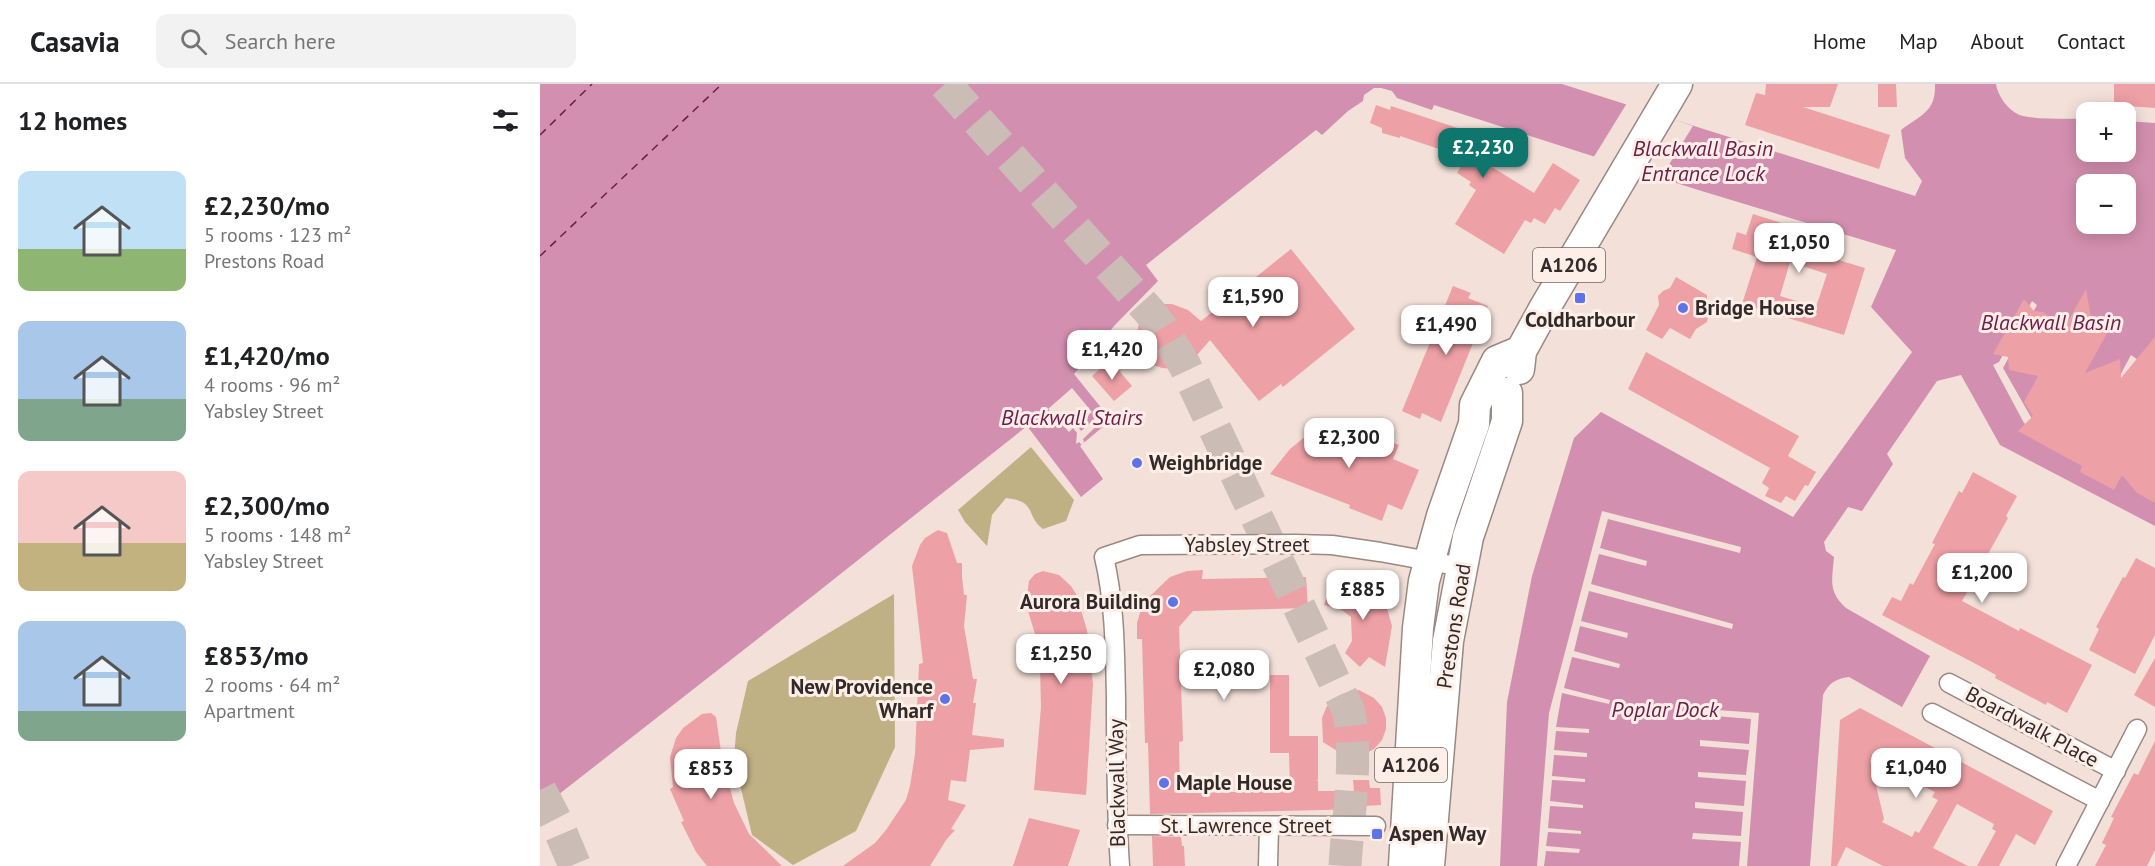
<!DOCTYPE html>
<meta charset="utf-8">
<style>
:root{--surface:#fff;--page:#f2f2f2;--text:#202124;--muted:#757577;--line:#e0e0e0;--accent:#0f766e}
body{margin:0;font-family:"PT Sans",sans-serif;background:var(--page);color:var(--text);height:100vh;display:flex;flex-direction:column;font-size:22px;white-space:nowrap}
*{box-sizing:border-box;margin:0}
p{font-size:20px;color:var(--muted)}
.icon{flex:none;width:33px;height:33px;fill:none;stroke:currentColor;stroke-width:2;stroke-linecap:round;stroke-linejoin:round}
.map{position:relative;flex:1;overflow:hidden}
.drawer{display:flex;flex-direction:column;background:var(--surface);width:540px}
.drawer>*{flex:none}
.fabs{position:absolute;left:1536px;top:18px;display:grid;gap:12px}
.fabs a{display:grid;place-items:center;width:60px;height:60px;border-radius:12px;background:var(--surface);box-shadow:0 3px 15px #0003;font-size:30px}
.price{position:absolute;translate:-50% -51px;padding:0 14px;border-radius:12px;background:#fff;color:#222;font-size:20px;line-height:39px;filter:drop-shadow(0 2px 3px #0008)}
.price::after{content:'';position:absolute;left:50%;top:36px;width:18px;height:14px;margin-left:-9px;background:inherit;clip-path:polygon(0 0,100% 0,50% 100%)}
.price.on{background:var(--accent);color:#fff}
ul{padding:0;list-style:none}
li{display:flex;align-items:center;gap:18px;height:150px;padding:0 18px}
li span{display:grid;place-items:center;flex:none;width:168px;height:120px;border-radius:12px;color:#555}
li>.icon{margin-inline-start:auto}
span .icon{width:72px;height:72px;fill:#fffc;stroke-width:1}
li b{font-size:26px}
h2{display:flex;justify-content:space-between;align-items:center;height:72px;padding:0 18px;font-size:26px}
header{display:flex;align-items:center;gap:36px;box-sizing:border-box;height:84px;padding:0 30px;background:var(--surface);border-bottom:2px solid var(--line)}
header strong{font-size:28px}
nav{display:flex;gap:33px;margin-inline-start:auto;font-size:21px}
.search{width:420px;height:54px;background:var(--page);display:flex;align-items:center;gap:15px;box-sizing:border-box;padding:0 21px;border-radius:12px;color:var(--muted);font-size:22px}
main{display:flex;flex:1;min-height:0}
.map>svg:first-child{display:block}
.green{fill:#bfb184}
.water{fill:#d38faf;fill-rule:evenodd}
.pier{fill:#f3e0d9}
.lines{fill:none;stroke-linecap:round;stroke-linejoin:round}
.ferry{stroke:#6c1d4a;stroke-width:1.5;stroke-dasharray:8 6;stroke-linecap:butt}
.building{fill:#eda0a5;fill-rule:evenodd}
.highway-tunnel{stroke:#ccbcb6;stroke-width:33;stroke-dasharray:33 16;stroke-linecap:butt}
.street-casing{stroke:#9a8882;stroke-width:21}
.primary-casing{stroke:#9a8882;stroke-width:33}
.street{stroke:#fff;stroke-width:18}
.primary{stroke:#fff;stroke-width:30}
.poi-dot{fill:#5e72e9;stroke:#feeee8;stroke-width:2}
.labels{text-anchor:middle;stroke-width:6;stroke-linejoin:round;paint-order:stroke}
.shield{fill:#feeee8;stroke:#6f6562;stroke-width:1.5}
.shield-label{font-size:20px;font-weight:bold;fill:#322a28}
.poi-label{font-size:21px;font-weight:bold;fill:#322a28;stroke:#feeee8;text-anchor:start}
.street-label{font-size:21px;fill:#322a28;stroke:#feeee8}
.water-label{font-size:22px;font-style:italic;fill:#6c1d4a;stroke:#feeee8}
</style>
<header>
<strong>Casavia</strong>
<div class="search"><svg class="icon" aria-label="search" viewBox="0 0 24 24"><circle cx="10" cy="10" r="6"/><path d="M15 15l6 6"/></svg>Search here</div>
<nav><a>Home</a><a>Map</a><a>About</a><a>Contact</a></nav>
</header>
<main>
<section class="drawer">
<h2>12 homes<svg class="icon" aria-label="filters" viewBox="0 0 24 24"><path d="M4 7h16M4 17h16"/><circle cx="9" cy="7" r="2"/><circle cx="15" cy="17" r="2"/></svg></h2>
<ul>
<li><span style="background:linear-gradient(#bfe0f5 65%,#8fb573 0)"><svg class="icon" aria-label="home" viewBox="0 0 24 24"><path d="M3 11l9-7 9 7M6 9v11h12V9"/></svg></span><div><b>£2,230/mo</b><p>5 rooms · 123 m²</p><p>Prestons Road</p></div></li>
<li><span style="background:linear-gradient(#a9c7e8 65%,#7fa58c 0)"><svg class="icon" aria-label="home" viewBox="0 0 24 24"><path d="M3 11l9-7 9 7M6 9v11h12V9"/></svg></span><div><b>£1,420/mo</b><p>4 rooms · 96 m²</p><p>Yabsley Street</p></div></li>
<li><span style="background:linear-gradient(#f6c9c9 60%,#c2b280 0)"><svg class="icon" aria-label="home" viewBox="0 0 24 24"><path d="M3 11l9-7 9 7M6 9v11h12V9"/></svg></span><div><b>£2,300/mo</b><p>5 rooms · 148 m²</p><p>Yabsley Street</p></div></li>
<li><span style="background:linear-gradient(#a9c7e8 75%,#7fa58c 0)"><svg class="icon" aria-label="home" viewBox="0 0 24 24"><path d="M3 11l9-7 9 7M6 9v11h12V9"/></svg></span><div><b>£853/mo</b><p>2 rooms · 64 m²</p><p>Apartment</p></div></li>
</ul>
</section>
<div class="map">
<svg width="1615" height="782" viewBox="0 0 1615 782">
<rect width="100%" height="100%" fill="#f3e0d9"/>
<g class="green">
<path d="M491,363L534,416L526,437L503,445C485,432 498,417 466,414L452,431L447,462L425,438L418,426Z"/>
<path d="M354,510L355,663L316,747L253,781L212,751L194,675L196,649L208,597Z"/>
</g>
<path class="water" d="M0,0H1022L1375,112L1382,97L1365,74L1361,46C1381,31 1396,28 1395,0H1456C1458,13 1470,29 1483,32C1503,36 1526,34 1546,35V68H1586V37L1615,39V442L1460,361L1421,291L1397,297L1347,370L1353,380L1322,427L1308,423L1284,458L1286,467L1294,473C1292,497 1288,507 1306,524L1390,572L1362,623L1309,593C1295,595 1289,599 1283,611L1270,782H960L967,618L992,492L1034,354L1061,328L1253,433L1372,268L1331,223L1356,166L1155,105L894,21L892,26L857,14L852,7L841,4H834L824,11L823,17L808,27L782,51L776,46L606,181L618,197L575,241L534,290L571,336L540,362L563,395L541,413L487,342L274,511L0,725ZM1546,100H1586V140H1546Z"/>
<g class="pier">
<path d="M1087,19L1153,42L1120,95L1052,76Z"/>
<path d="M1492,217L1497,221L1463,284L1492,335L1542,362L1591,271L1598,276L1615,409L1484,339L1453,281L1459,278Z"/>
<path d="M532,304L552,328L537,341L541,347L563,328L567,332L543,355L544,358L542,361L539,358L536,360L537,349L533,344L529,348L508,325Z"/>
<path d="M1062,427L1201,463L1200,469L1068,435L1060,464L1107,477L1106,482L1059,470L1051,500L1193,540L1192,545L1049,507L1041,537L1088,549L1087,554L1040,542L1034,567L1080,580L1079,584L1032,573L1024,604L1070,616L1069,620L1022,609L1016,643L1049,645V649L1016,647L1014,666L1047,669V673L1014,671L1012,692L1045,695V698L1012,696L1010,717L1043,721V724L1010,722L1008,744L1041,747V750L1008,748L1006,762L1040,765L1039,769L1006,767L1004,782H997L1009,629Z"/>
<path d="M1163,625L1219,629L1207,782H1199L1201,758L1152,755L1153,749L1201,752L1203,728L1155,724V718L1204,722L1206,697L1158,693V688L1206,691L1209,666L1160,662V656L1209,660L1211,635L1163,631Z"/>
</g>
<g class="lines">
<g class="ferry">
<path d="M0,51L52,0"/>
<path d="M0,172L182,0"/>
</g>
</g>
<g class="building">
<path d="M1226,0H1298L1290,23H1263L1350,51L1339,85L1205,41L1216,9L1225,11Z"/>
<path d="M1338,0H1356L1357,23H1338Z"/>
<path d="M1574,0H1615V24L1574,21Z"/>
<path d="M836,21L850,26L851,22L957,57L950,82L994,109L1013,79L1040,96L1020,127L1015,124L1005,140L994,134L991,139L985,136L964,170L915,140L936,106L929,101L931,98L917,89L926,74L860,52V54L842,49V44L830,39Z"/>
<path d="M1213,130L1260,145L1261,140L1302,153L1295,175L1325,184L1304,251L1202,220L1217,173L1192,165L1197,148L1206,151ZM1250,178L1287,190L1276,223L1240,212Z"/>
<path d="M751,165L815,245L743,303L741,300L719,317L670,256L652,277L637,285L622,284L602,277L597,248L599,240L609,227L624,220H632L648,226L661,237Z"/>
<path d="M1136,193L1167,211L1168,233L1167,238L1156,245L1150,255L1130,244L1122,255L1106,246L1119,221L1118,212L1123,207L1130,204Z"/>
<path d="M913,202L931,209L928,214L948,222L901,338L882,329L880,335L862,327Z"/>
<path d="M1546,205L1551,234L1570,233V244L1545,289L1580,275L1581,294L1615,253V419L1597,409L1582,391L1574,406L1540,388L1542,382L1478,347L1493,332L1484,318L1498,292L1469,286L1468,273L1453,270L1484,215L1494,227L1503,228L1525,243Z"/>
<path d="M1106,268L1259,352L1248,372L1276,388L1268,402L1265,401L1255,417L1246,412L1241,419L1225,412L1229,404L1222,399L1230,384L1088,305Z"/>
<path d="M570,276L592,302L574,317L552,292Z"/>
<path d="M788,334L859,361L853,375L879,386L862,426L848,420L842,437L809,424L810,421L730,390L750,365Z"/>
<path d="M1433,388L1477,412L1466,432L1468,434L1422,517L1479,547L1480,544L1552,581L1527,629L1507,618L1506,621L1455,594L1456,591L1436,580L1342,531L1352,513L1361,517L1370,499L1373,501L1395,460L1392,459L1419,407L1422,409Z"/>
<path d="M398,446L407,449L417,479H422V493L424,511H427L424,542L433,595H437L433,619H436L432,651L464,655V663L430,666L426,698L411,696L408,716L426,721L411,745L415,746L406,756L390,782H303L335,759L346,746L366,716L370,702L375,670L379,580L383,579L372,482L380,461L385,454Z"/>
<path d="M1596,474L1615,484V551L1595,590L1549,566L1559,545L1556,543L1583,493L1585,494Z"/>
<path d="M663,486L662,495L766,493L768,524L653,527L639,543L643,657L639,658L640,709L750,707L749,669H730V591H749V652H778V696L776,697H778V707H814L813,696H829L830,704H840L841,721L824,722V725L610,730L608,659H605L602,555H597V539L602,522L608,514L630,493L647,487Z"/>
<path d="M503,487L519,491L531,502L536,510L547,546L553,600L546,711L494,706L501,623L500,582L496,553L487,524V511L489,497L495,490Z"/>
<path d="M794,493L812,499L826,509L833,505L846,521L852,542L845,583L829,573L820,583L805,569L812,557L811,533L802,526L784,521Z"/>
<path d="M1615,574V623L1594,611Z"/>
<path d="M819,606L834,614L842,623L846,634V645L842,656L834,665L819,673L802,670L783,658L782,634L786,624L792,615L802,610Z"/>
<path d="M1320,624L1513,727L1495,761L1476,750L1459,782H1437L1456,747L1452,745L1454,740L1417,720L1393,764L1428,782H1343L1306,763L1297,782H1291L1300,636ZM1330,676L1395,708L1392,713L1398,716L1379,749L1375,747L1372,753L1342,738L1344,735Z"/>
<path d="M171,629L176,633L182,674L194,719L209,750L242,782H167L156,768L141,738L144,737L130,705L133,703L130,673L136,654L143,644L162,630Z"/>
<path d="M1615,657V766L1607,782H1555L1566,761L1562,759L1574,734L1571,733L1594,689L1598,691Z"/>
<path d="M489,734L540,746L528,782H473Z"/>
<path d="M612,752L641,753L642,762H644L645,782H613Z"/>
</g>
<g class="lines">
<g class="highway-tunnel">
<path d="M405,0L609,227L622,244L645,282L809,628C818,678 808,732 805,782"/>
<path d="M0,706L16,737L35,782"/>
</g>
<g class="street-casing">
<g id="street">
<path d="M1409,599L1576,687"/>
<path d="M1392,629L1560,717"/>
<path d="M577,741L836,742"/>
<path d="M580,782C576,726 576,671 576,615C575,568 575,519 564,473L600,461L755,460L792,461L840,468L922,483"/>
<path d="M728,782L729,743"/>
<path d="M1526,782L1597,645"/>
</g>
</g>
<g class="primary-casing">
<g id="primary">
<path d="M979,285L981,267L1004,225L1137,0"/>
<path d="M864,782L878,544L884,497L902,432L934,340L935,321L957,277L981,267"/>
<path d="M889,782L908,557L928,453L967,337V309"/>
</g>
</g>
<use href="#street" class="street"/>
<use href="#primary" class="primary"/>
</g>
<g class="poi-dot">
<rect x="1034" y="208" width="12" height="12" rx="3"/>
<circle cx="1143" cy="224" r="6"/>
<circle cx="597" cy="379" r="6"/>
<circle cx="633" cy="518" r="6"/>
<circle cx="405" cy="615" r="6"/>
<circle cx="624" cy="699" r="6"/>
<rect x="831" y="744" width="12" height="12" rx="3"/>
</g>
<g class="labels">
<g class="shield">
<rect x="993" y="164" width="72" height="34" rx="4.5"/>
<rect x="835" y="664" width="72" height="34" rx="4.5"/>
</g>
<g class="shield-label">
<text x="1029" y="188">A1206</text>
<text x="871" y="688">A1206</text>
</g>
<g class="poi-label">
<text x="1155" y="231">Bridge House</text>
<text x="1040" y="243" text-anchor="middle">Coldharbour</text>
<text x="609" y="386">Weighbridge</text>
<text x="621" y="525" text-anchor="end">Aurora Building</text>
<text x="393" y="610" text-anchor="end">New Providence<tspan x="393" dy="24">Wharf</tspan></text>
<text x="636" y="706">Maple House</text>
<text x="849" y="757">Aspen Way</text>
</g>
<g class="street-label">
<text x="707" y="468">Yabsley Street</text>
<text transform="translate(914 542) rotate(-81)" y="7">Prestons Road</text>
<text transform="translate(1492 643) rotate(28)" y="7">Boardwalk Place</text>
<text transform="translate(577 699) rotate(-91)" y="7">Blackwall Way</text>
<text x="706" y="749">St. Lawrence Street</text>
</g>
<g class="water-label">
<text x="1163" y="72">Blackwall Basin<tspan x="1163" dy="25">Entrance Lock</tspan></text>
<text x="1511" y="246">Blackwall Basin</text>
<text x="532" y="341">Blackwall Stairs</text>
<text x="1125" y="633">Poplar Dock</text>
</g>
</g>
</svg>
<div class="fabs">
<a>+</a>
<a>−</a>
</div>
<b class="price on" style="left:943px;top:95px">£2,230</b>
<b class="price" style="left:1259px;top:190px">£1,050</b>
<b class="price" style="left:713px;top:244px">£1,590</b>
<b class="price" style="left:906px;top:272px">£1,490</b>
<b class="price" style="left:572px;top:297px">£1,420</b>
<b class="price" style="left:809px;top:385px">£2,300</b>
<b class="price" style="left:1442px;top:520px">£1,200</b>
<b class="price" style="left:823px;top:537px">£885</b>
<b class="price" style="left:521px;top:601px">£1,250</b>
<b class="price" style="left:684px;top:617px">£2,080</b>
<b class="price" style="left:1376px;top:715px">£1,040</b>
<b class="price" style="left:171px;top:716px">£853</b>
</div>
</main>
